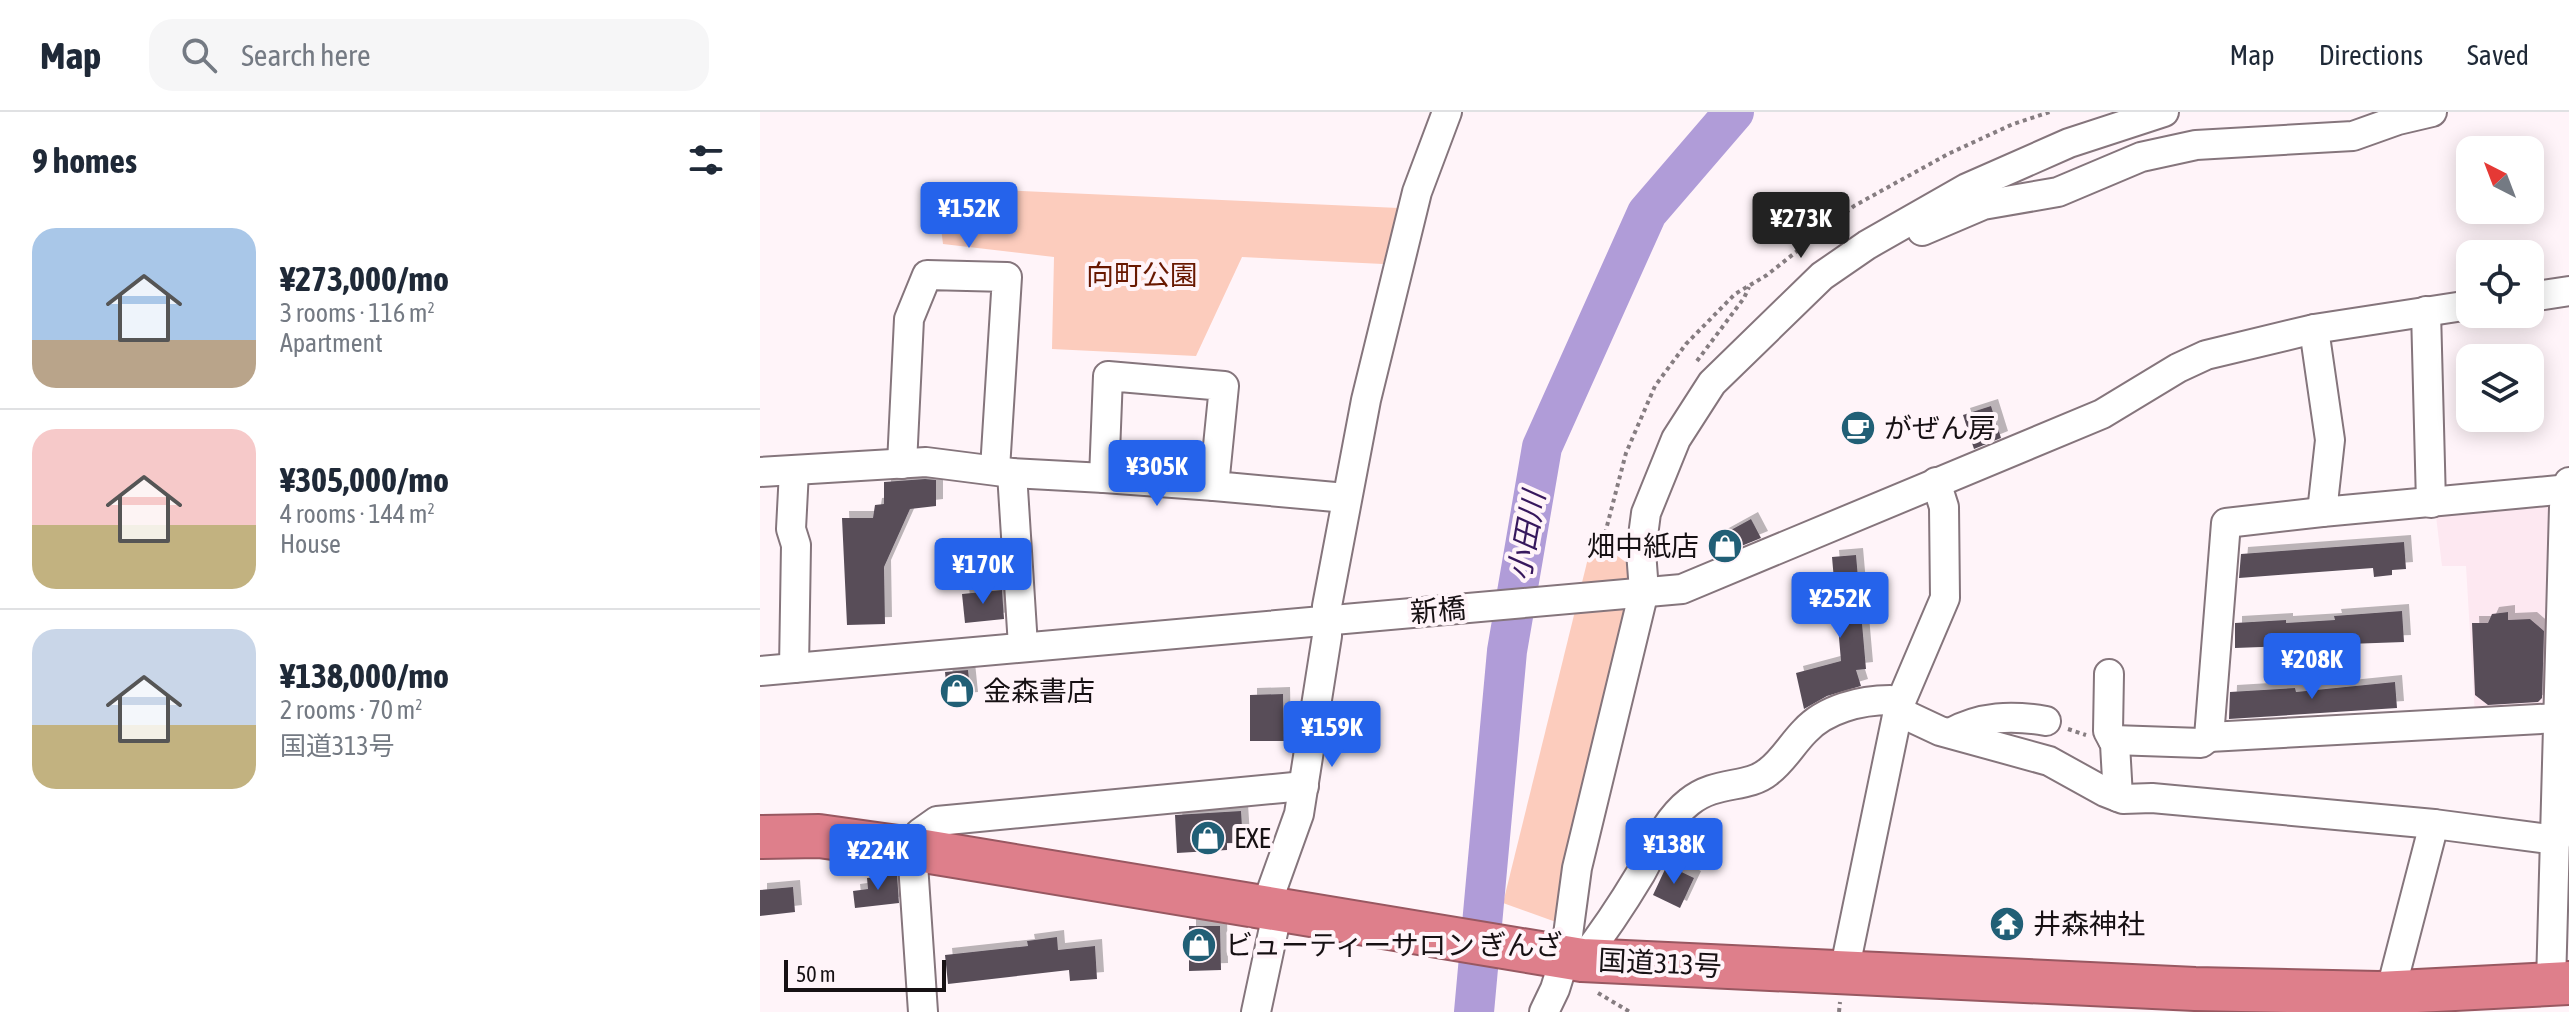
<!DOCTYPE html>
<meta charset="utf-8">
<style>
:root{--surface:#fff;--page:#f6f6f7;--text:#1f2937;--muted:#747a83;--line:#e0e1e3;--accent:#2563eb}
body{margin:0;font-family:"Asap Condensed","Noto Sans JP",sans-serif;background:var(--page);color:var(--text);height:100vh;display:flex;flex-direction:column;font-size:30px;white-space:nowrap}
*{box-sizing:border-box;margin:0}
p{font-size:26px;color:var(--muted)}
.icon{flex:none;width:44px;height:44px;fill:none;stroke:currentColor;stroke-width:2;stroke-linecap:round;stroke-linejoin:round}
.map{position:relative;flex:1;overflow:hidden}
.sheet{display:flex;flex-direction:column;background:var(--surface);width:760px}
.sheet>*{flex:none}
.needle{width:52px;rotate:318deg}
.controls{position:absolute;left:1696px;top:24px;display:grid;gap:16px}
.controls a{display:grid;place-items:center;width:88px;height:88px;border-radius:16px;background:var(--surface);box-shadow:0 4px 20px #0003;font-size:40px}
.scale{position:absolute;left:24px;bottom:20px;width:162px;box-sizing:border-box;padding-left:8px;border:4px solid #171114;border-top:0;font-size:22px;line-height:28px;white-space:nowrap;color:#171114;-webkit-text-stroke:6px #fff4f9;paint-order:stroke}
.price{position:absolute;translate:-50% -68px;padding:0 18px;border-radius:8px;background:var(--accent);color:#fff;font-size:26px;line-height:52px;filter:drop-shadow(0 2px 4px #0008)}
.price::after{content:'';position:absolute;left:50%;top:48px;width:24px;height:18px;margin-left:-12px;background:inherit;clip-path:polygon(0 0,100% 0,50% 100%)}
.price.current{background:#222;color:#fff}
ul{padding:0;list-style:none}
li{display:flex;align-items:center;gap:24px;height:200px;padding:0 32px}
li+li{border-top:2px solid var(--line)}
li span{display:grid;place-items:center;flex:none;width:224px;height:160px;border-radius:24px;color:#555}
li>.icon{margin-inline-start:auto}
span .icon{width:96px;height:96px;fill:#fffc;stroke-width:1}
li b{font-size:34px}
h2{display:flex;justify-content:space-between;align-items:center;height:96px;padding:0 32px;font-size:34px}
header{display:flex;align-items:center;gap:48px;box-sizing:border-box;height:112px;padding:0 40px;background:var(--surface);border-bottom:2px solid var(--line)}
header strong{font-size:38px}
nav{display:flex;gap:44px;margin-inline-start:auto;font-size:28px}
.search{width:560px;height:72px;background:var(--page);display:flex;align-items:center;gap:20px;box-sizing:border-box;padding:0 28px;border-radius:24px;color:var(--muted);font-size:30px}
main{display:flex;flex:1;min-height:0}
.map>svg:first-child{display:block}
.built{fill:#fde8f1}
.green{fill:#fcccbd}
.lines{fill:none;stroke-linecap:round;stroke-linejoin:round}
.river{stroke:#b09cd8;stroke-width:40}
.building{fill:#584e59;filter:url(#shadow)}
.minor-casing{stroke:#85757c;stroke-width:32}
.highway-casing{stroke:#985861;stroke-width:46}
.path{stroke:#867d81;stroke-width:4;stroke-dasharray:4 4;stroke-linecap:butt}
.minor{stroke:#fff;stroke-width:28}
.highway{stroke:#de7f8b;stroke-width:42}
.labels{text-anchor:middle;stroke-width:8;stroke-linejoin:round;paint-order:stroke}
.park-label{font-size:28px;fill:#681800;stroke:#fff4f9}
.poi-label{font-size:28px;fill:#171114;stroke:#fff4f9;text-anchor:start}
.street-label{font-size:28px;fill:#171114;stroke:#fff4f9}
.water-label{font-size:30px;font-style:italic;fill:#36175d;stroke:#fff4f9}
</style>
<header>
<strong>Map</strong>
<div class="search"><svg class="icon" aria-label="search" viewBox="0 0 24 24"><circle cx="10" cy="10" r="6"/><path d="M15 15l6 6"/></svg>Search here</div>
<nav><a>Map</a><a>Directions</a><a>Saved</a></nav>
</header>
<main>
<section class="sheet">
<h2>9 homes<svg class="icon" aria-label="filters" viewBox="0 0 24 24"><path d="M4 7h16M4 17h16"/><circle cx="9" cy="7" r="2"/><circle cx="15" cy="17" r="2"/></svg></h2>
<ul>
<li><span style="background:linear-gradient(#a9c7e8 70%,#b9a48a 0)"><svg class="icon" aria-label="home" viewBox="0 0 24 24"><path d="M3 11l9-7 9 7M6 9v11h12V9"/></svg></span><div><b>¥273,000/mo</b><p>3 rooms · 116 m²</p><p>Apartment</p></div></li>
<li><span style="background:linear-gradient(#f6c9c9 60%,#c2b280 0)"><svg class="icon" aria-label="home" viewBox="0 0 24 24"><path d="M3 11l9-7 9 7M6 9v11h12V9"/></svg></span><div><b>¥305,000/mo</b><p>4 rooms · 144 m²</p><p>House</p></div></li>
<li><span style="background:linear-gradient(#c9d6e8 60%,#c2b280 0)"><svg class="icon" aria-label="home" viewBox="0 0 24 24"><path d="M3 11l9-7 9 7M6 9v11h12V9"/></svg></span><div><b>¥138,000/mo</b><p>2 rooms · 70 m²</p><p>国道313号</p></div></li>
</ul>
</section>
<div class="map">
<svg width="1809" height="900" viewBox="0 0 1809 900">
<defs>
<filter id="shadow"><feDropShadow dx="7" dy="-7" stdDeviation="0" flood-color="#0004"/></filter>
</defs>
<rect width="100%" height="100%" fill="#fff4f9"/>
<path class="built" d="M1791,387L1792,601L1715,604L1706,454H1682L1675,396Z"/>
<g class="green">
<path d="M176,75L639,96L623,152L482,145L436,244L292,237L294,145L183,132Z"/>
<path d="M833,426L871,454L868,499L796,810L743,791Z"/>
</g>
<g class="lines">
<path class="river" d="M714,900L747,539L782,335L887,101L974,0"/>
</g>
<g class="building">
<path d="M1231,294L1241,326L1214,337L1203,303Z"/>
<path d="M165,367L176,368V394L150,397L124,455L125,512L87,513L82,406H113L115,393L124,392V370Z"/>
<path d="M991,407L1001,426L957,444L951,429Z"/>
<path d="M1644,430L1646,457L1632,458V463L1614,465L1613,456L1479,466L1481,442Z"/>
<path d="M1096,443L1106,557L1096,558L1101,574L1067,584L1044,597L1036,561L1081,549L1072,445Z"/>
<path d="M242,478L244,507L205,511L202,482Z"/>
<path d="M1642,499L1644,530L1475,536V511L1526,508V511L1575,508L1574,504Z"/>
<path d="M1748,500V508L1770,507L1784,519L1782,586L1778,590L1728,593L1715,583L1712,511H1728L1732,502Z"/>
<path d="M208,558L211,587L188,589L185,560Z"/>
<path d="M1635,570L1637,596L1469,607L1470,580L1535,576L1536,580Z"/>
<path d="M523,582L524,629H490V583Z"/>
<path d="M481,699L483,731H467V738L417,741L415,703Z"/>
<path d="M907,753L934,766L920,796L893,783Z"/>
<path d="M137,763L139,791L95,796L93,779L108,777L107,766Z"/>
<path d="M33,775L35,800L0,804V778Z"/>
<path d="M429,814H460L461,858L429,859Z"/>
<path d="M297,825L298,838L335,834L337,867L310,869L309,858L188,872L185,843L268,834L267,829Z"/>
</g>
<g class="lines">
<g class="minor-casing">
<g id="minor">
<path d="M1162,119L1223,93L1298,80L1381,45L1436,33L1593,24L1638,8L1672,0"/>
<path d="M1770,185L1809,179"/>
<path d="M1666,199L1671,391"/>
<path d="M1554,217L1570,328L1562,400L1809,377"/>
<path d="M142,352L149,207L167,163L247,165L235,357"/>
<path d="M0,360L166,350L252,361L344,366L348,264L464,274L454,374L586,386"/>
<path d="M252,361L263,534"/>
<path d="M344,366L454,374"/>
<path d="M1562,400L1466,411L1449,625L1798,606"/>
<path d="M34,556L36,433L31,417L34,359"/>
<path d="M0,559L922,477L1342,302L1418,256L1446,243L1554,217L1710,193"/>
<path d="M1349,562L1348,619L1355,632L1358,685"/>
<path d="M1190,621C1221,604 1252,603 1286,609"/>
<path d="M1353,628L1441,631L1449,625"/>
<path d="M506,794L539,702L567,524V494L606,288L657,80L687,0"/>
<path d="M822,848C844,820 863,791 881,761C894,737 907,707 929,690C956,668 987,677 1008,660C1023,649 1032,632 1045,619C1065,597 1101,588 1130,588L1148,604L1180,619L1289,649L1345,680L1363,687L1392,686L1674,712L1796,728"/>
<path d="M1084,860L1139,594L1185,486L1184,395L1176,370"/>
<path d="M1791,872L1804,395L1809,370"/>
<path d="M1627,893L1674,712"/>
<path d="M163,900L152,737L160,721L177,709L544,674"/>
<path d="M496,900L518,797"/>
<path d="M784,900L795,877L805,845L817,756L884,479L881,439L886,401L916,327L952,271L1062,164L1107,133L1207,76L1309,31L1404,0"/>
</g>
</g>
<g class="highway-casing">
<path id="highway" d="M0,725L59,724L152,737L822,848L1435,877L1619,881L1809,871"/>
</g>
<g class="path">
<path d="M937,249L984,186L989,175"/>
<path d="M841,437L866,341L895,274L926,232L975,182L1007,163L1094,94L1188,42L1253,12L1290,0"/>
<path d="M1308,617L1326,623"/>
<path d="M838,881L870,900"/>
<path d="M1079,900L1080,890"/>
</g>
<use href="#minor" class="minor"/>
<use href="#highway" class="highway"/>
</g>
<defs>
<g id="cafe-disc" transform="scale(1.8)"><circle r="9.5" fill="#215f76" stroke="#fff4f9"/><path d="M-5.5-4.5H6V0H3Q3 3.5 0 3.5H-2.5Q-5.5 3.5-5.5 0ZM3-3.2v2h1.7v-2ZM-6 4.5H4V6H-6Z" fill="#fff"/></g>
<g id="shop-disc" transform="scale(1.8)"><circle r="9.5" fill="#215f76" stroke="#fff4f9"/><path d="M-5-2.5h2.3a2.7 3.5 0 0 1 5.4 0H5L5.5 6h-11ZM-1.5-2.5h3a1.5 2.3 0 0 0-3 0Z" fill="#fff"/></g>
<g id="temple-disc" transform="scale(1.8)"><circle r="9.5" fill="#215f76" stroke="#fff4f9"/><path d="M0-6L5-2H3V0L6.5 2.5H4V6H1.5V3h-3V6H-4V2.5H-6.5L-3 0V-2H-5Z" fill="#fff"/></g>
</defs>
<g fill-rule="evenodd">
<use href="#cafe-disc" x="1098" y="316"/>
<use href="#shop-disc" x="965" y="434"/>
<use href="#shop-disc" x="197" y="579"/>
<use href="#shop-disc" x="448" y="726"/>
<use href="#temple-disc" x="1247" y="812"/>
<use href="#shop-disc" x="439" y="833"/>
</g>
<g class="labels">
<g class="park-label">
<text x="382" y="173">向町公園</text>
</g>
<g class="poi-label">
<text x="1124" y="326">がぜん房</text>
<text x="939" y="444" text-anchor="end">畑中紙店</text>
<text x="223" y="589">金森書店</text>
<text x="474" y="736">EXE</text>
<text x="1273" y="822">井森神社</text>
<text x="465" y="843">ビューティーサロン ぎんざ</text>
</g>
<g class="street-label">
<text transform="translate(678 498) rotate(-5)" y="10">新橋</text>
<text transform="translate(900 851) rotate(3)" y="10">国道313号</text>
</g>
<g class="water-label">
<text transform="translate(767 424) rotate(-80)" y="10">小田川</text>
</g>
</g>
</svg>
<div class="controls">
<a><svg class="needle" viewBox="-14 -14 28 28"><path d="M0-13l5 13h-10z" fill="#e53935"/><path d="M0 13l5-13h-10z" fill="#747a83"/></svg></a>
<a><svg class="icon" aria-label="locate" viewBox="0 0 24 24"><circle cx="12" cy="12" r="6"/><path d="M12 2v4M12 18v4M2 12h4M18 12h4"/></svg></a>
<a><svg class="icon" aria-label="layers" viewBox="0 0 24 24"><path d="M12 4l9 5-9 5-9-5zM3 14l9 5 9-5"/></svg></a>
</div>
<div class="scale">50 m</div>
<b class="price" style="left:209px;top:138px">¥152K</b>
<b class="price current" style="left:1041px;top:148px">¥273K</b>
<b class="price" style="left:397px;top:396px">¥305K</b>
<b class="price" style="left:223px;top:494px">¥170K</b>
<b class="price" style="left:1080px;top:528px">¥252K</b>
<b class="price" style="left:1552px;top:589px">¥208K</b>
<b class="price" style="left:572px;top:657px">¥159K</b>
<b class="price" style="left:914px;top:774px">¥138K</b>
<b class="price" style="left:118px;top:780px">¥224K</b>
</div>
</main>
